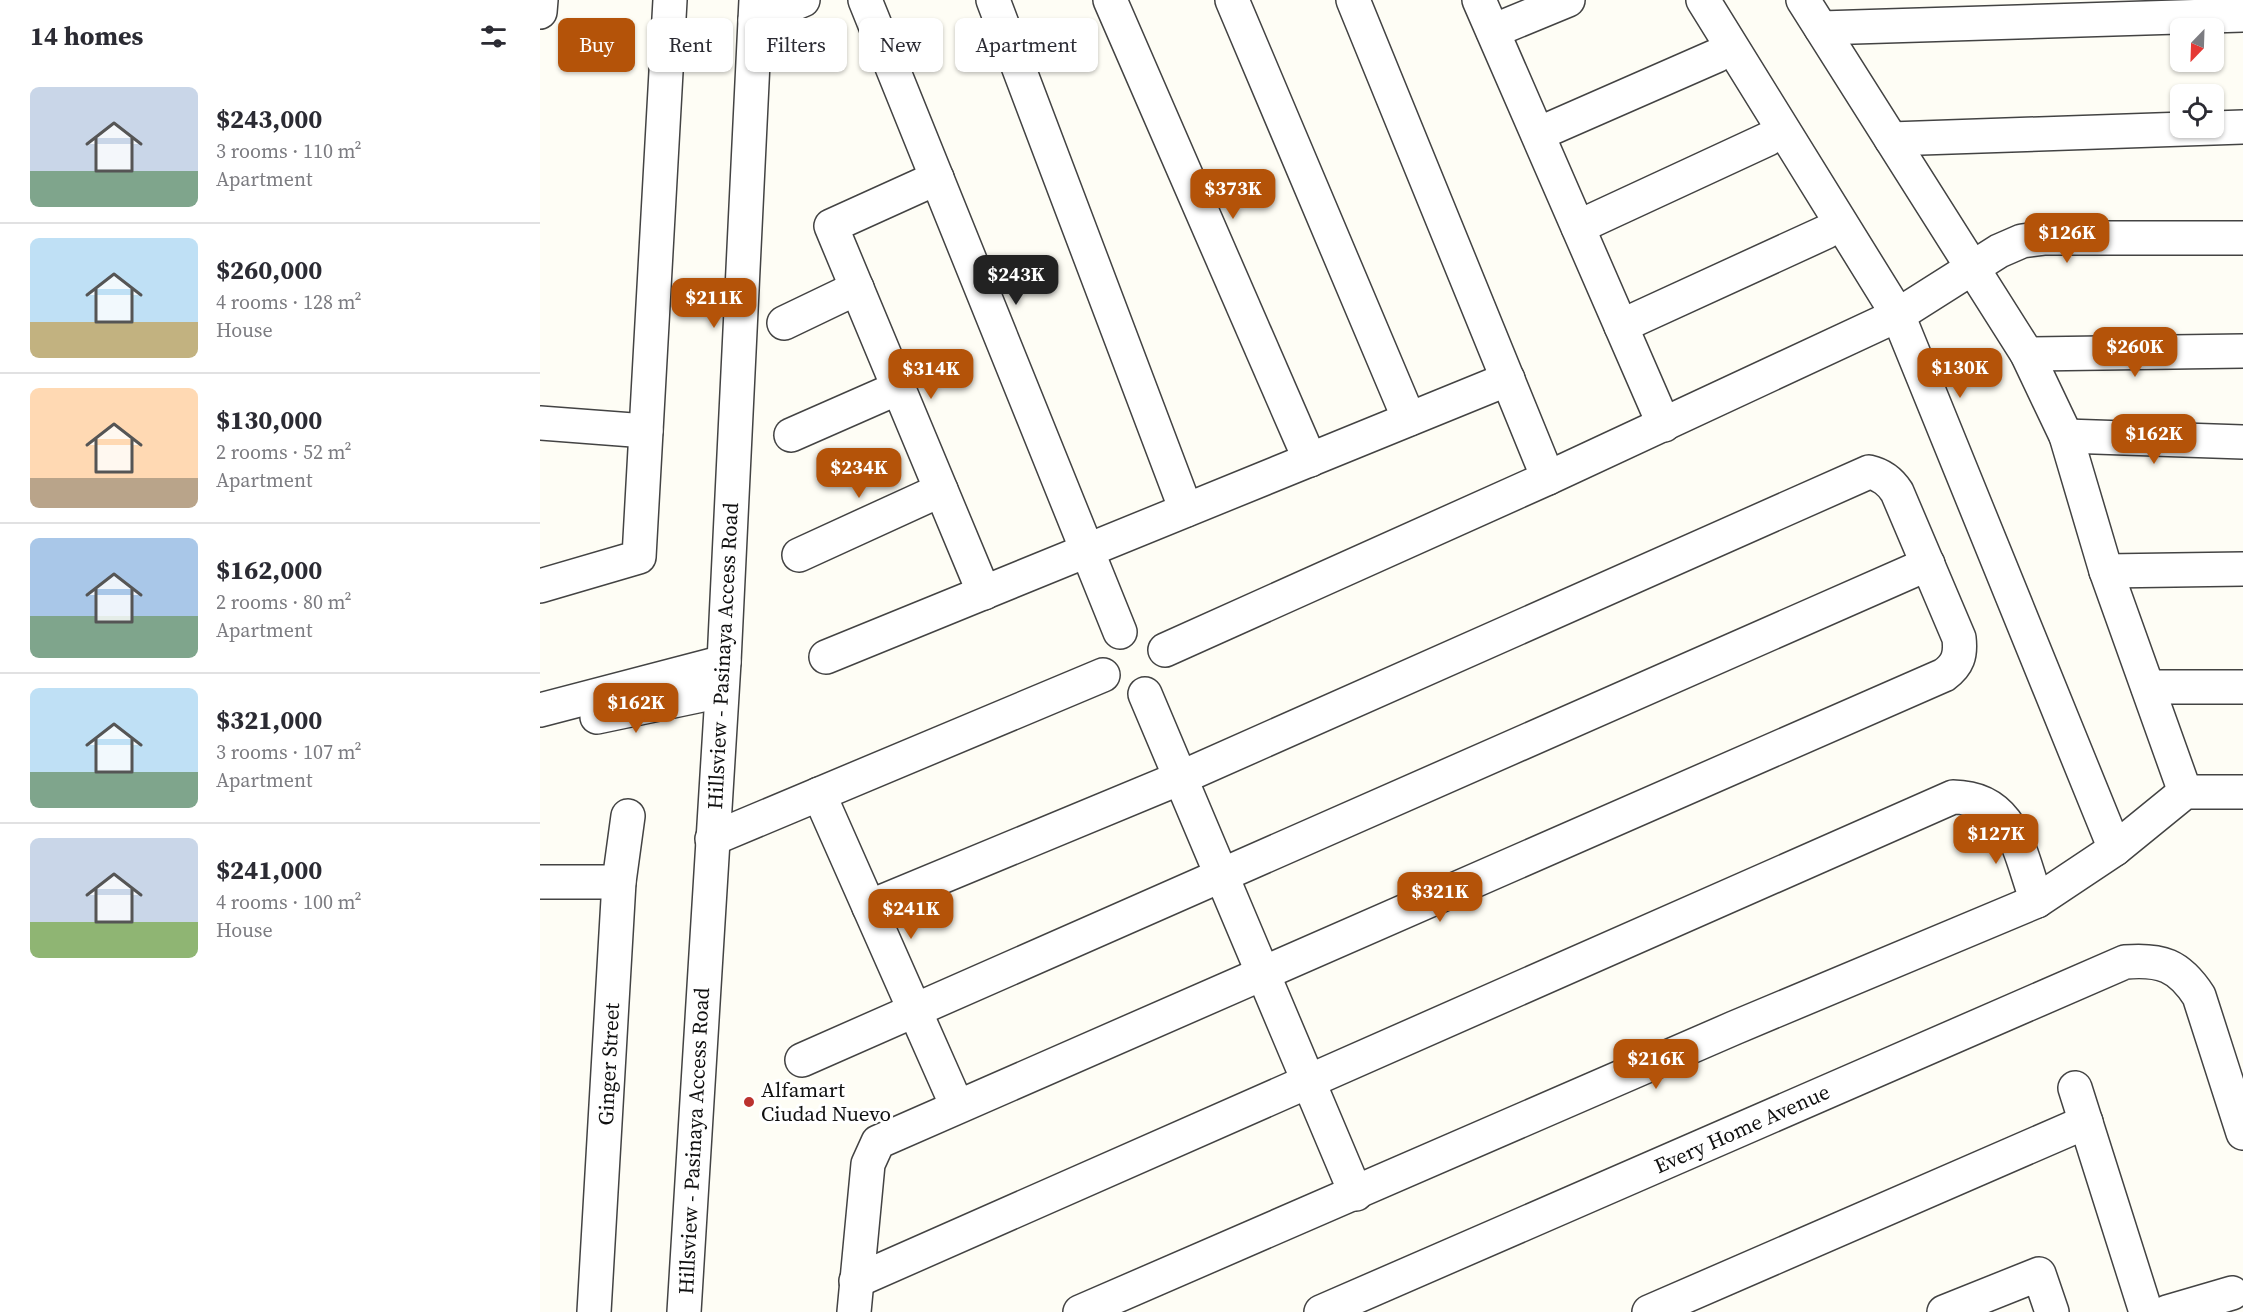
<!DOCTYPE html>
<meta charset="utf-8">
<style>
:root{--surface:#fff;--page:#f7f7f7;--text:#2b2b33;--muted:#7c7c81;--line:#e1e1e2;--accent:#b45309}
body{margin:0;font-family:"Source Serif 4",serif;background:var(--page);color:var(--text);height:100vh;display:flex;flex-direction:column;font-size:22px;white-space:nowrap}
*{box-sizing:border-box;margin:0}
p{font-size:20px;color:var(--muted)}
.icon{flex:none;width:33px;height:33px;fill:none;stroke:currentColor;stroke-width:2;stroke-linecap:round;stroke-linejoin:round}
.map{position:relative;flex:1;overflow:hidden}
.sheet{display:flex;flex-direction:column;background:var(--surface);width:540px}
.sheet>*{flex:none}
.guide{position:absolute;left:18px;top:18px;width:570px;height:54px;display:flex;gap:12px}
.needle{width:39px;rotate:203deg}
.buttons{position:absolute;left:1630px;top:18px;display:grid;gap:12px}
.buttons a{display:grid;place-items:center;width:54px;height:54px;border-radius:9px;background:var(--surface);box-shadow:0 2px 4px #0004;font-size:30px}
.price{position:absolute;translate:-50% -51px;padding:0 14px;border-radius:12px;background:var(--accent);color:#fff;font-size:20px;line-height:39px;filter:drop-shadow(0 2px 3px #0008)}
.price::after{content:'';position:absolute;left:50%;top:36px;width:18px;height:14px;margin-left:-9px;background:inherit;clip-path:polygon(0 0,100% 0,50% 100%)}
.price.current{background:#222;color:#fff}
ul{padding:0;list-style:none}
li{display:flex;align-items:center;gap:18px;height:150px;padding:0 30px}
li+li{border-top:2px solid var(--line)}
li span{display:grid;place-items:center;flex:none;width:168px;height:120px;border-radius:9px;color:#555}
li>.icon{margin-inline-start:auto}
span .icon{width:72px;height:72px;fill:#fffc;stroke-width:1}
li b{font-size:26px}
h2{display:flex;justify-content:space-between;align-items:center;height:72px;padding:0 30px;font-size:26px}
.tag{padding:0 21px;border-radius:9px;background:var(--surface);box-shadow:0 2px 4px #0004;font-size:21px;line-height:54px}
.tag.current{background:var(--accent);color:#fff}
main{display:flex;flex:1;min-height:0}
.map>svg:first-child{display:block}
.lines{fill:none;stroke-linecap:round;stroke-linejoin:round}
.minor-casing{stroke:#434343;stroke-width:36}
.minor{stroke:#fff;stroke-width:33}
.poi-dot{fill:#bb322e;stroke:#fff;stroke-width:2}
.labels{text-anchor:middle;stroke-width:6;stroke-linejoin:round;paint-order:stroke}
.street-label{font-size:21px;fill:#101010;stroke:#fff}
.poi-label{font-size:21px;fill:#101010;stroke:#fff;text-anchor:start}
</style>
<main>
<section class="sheet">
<h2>14 homes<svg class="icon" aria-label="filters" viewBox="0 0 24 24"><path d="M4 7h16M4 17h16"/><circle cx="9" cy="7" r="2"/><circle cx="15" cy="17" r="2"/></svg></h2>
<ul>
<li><span style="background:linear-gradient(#c9d6e8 70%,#7fa58c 0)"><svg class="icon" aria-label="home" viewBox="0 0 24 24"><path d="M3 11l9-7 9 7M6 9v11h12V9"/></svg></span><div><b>$243,000</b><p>3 rooms · 110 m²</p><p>Apartment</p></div></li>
<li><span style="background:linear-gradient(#bfe0f5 70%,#c2b280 0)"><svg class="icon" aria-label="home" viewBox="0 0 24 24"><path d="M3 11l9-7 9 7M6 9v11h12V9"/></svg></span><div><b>$260,000</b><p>4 rooms · 128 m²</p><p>House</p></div></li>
<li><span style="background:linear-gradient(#ffd9b3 75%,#b9a48a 0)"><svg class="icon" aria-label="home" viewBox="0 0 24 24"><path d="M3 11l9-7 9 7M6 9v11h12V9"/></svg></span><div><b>$130,000</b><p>2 rooms · 52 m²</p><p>Apartment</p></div></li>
<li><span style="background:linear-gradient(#a9c7e8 65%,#7fa58c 0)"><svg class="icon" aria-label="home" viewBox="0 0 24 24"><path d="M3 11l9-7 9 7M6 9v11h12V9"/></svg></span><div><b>$162,000</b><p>2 rooms · 80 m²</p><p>Apartment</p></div></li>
<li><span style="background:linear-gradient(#bfe0f5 70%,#7fa58c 0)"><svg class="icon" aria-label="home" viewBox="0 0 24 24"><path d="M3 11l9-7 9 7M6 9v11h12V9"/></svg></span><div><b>$321,000</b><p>3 rooms · 107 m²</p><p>Apartment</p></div></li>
<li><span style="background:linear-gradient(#c9d6e8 70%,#8fb573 0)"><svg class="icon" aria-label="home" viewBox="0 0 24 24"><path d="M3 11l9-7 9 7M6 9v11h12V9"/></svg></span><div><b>$241,000</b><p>4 rooms · 100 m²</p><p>House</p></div></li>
</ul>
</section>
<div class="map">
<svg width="1703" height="1312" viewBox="0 0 1703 1312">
<rect width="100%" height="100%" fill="#fefdf5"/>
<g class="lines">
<g class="minor-casing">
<g id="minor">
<path d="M325,0L580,632"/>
<path d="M453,0L646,510"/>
<path d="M570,0L770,460"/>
<path d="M692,0L869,419"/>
<path d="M813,0L1008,478"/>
<path d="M939,0L1124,425"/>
<path d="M1163,0L1358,315L1575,849"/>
<path d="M1263,0L1487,354L1526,436L1566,571L1645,792"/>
<path d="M0,12L1,0"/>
<path d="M215,20L263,0"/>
<path d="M1281,28L1703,15"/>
<path d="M953,31L1028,0"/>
<path d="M998,134L1176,56"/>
<path d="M1351,139L1703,127"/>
<path d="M397,178L291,226L444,593"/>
<path d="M1038,227L1228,139"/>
<path d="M244,323L317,288"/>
<path d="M1081,326L1286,232"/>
<path d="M1487,354L1703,351"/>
<path d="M0,423L106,431"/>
<path d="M251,435L358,388"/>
<path d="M1526,436L1703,442"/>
<path d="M259,555L401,490"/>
<path d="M1566,571L1703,569"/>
<path d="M0,586L99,557L130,0"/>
<path d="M625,650L1008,478L1358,315L1459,251L1482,241L1505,238H1703"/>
<path d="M286,657L968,379"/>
<path d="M1608,687H1703"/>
<path d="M605,694L816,1194"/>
<path d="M0,710L184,662"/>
<path d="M57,717L181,691"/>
<path d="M279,794L417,1106"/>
<path d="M172,839L563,675"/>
<path d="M0,882H79"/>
<path d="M262,1060L1388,564"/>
<path d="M1535,1088L1606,1312"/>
<path d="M316,1281L1413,797C1475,798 1479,853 1497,901"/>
<path d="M54,1312L79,882L88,816"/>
<path d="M144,1312L184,662L216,0"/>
<path d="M314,1312L328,1164L338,1142L1404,675C1418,665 1421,655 1419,638L1357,492C1350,481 1342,475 1329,472L640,778L329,907"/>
<path d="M540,1312L1194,1028L1497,901L1575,849L1645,792H1703"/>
<path d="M781,1312L1585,962C1621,959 1639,965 1659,996L1703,1133"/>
<path d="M1109,1312L1546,1122"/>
<path d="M1404,1312L1499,1274L1512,1312"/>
<path d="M1627,1312L1692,1293"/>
</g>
</g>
<use href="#minor" class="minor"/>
</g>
<circle class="poi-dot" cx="209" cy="1102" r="6"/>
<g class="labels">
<g class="street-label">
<text transform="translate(183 656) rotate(-87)" y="7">Hillsview - Pasinaya Access Road</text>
<text transform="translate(69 1064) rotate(-87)" y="7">Ginger Street</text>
<text transform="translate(1202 1129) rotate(-24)" y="7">Every Home Avenue</text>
<text transform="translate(154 1141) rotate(-87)" y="7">Hillsview - Pasinaya Access Road</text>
</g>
<g class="poi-label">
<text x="221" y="1097">Alfamart<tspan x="221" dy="24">Ciudad Nuevo</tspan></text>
</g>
</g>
</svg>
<div class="buttons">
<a><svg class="needle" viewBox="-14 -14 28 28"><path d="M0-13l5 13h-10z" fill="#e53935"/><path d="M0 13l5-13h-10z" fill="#7c7c81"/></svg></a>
<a><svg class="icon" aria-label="locate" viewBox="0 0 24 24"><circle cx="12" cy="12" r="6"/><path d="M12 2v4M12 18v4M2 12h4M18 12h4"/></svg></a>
</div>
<b class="price" style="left:693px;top:220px">$373K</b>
<b class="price" style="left:1527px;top:264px">$126K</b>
<b class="price current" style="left:476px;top:306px">$243K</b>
<b class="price" style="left:174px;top:329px">$211K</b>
<b class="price" style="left:1595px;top:378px">$260K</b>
<b class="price" style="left:1420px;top:399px">$130K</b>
<b class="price" style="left:391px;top:400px">$314K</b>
<b class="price" style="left:1614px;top:465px">$162K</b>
<b class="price" style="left:319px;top:499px">$234K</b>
<b class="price" style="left:96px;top:734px">$162K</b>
<b class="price" style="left:1456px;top:865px">$127K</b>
<b class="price" style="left:900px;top:923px">$321K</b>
<b class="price" style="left:371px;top:940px">$241K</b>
<b class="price" style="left:1116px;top:1090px">$216K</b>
<div class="guide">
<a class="tag current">Buy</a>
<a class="tag">Rent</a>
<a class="tag">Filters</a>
<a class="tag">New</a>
<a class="tag">Apartment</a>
</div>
</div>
</main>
